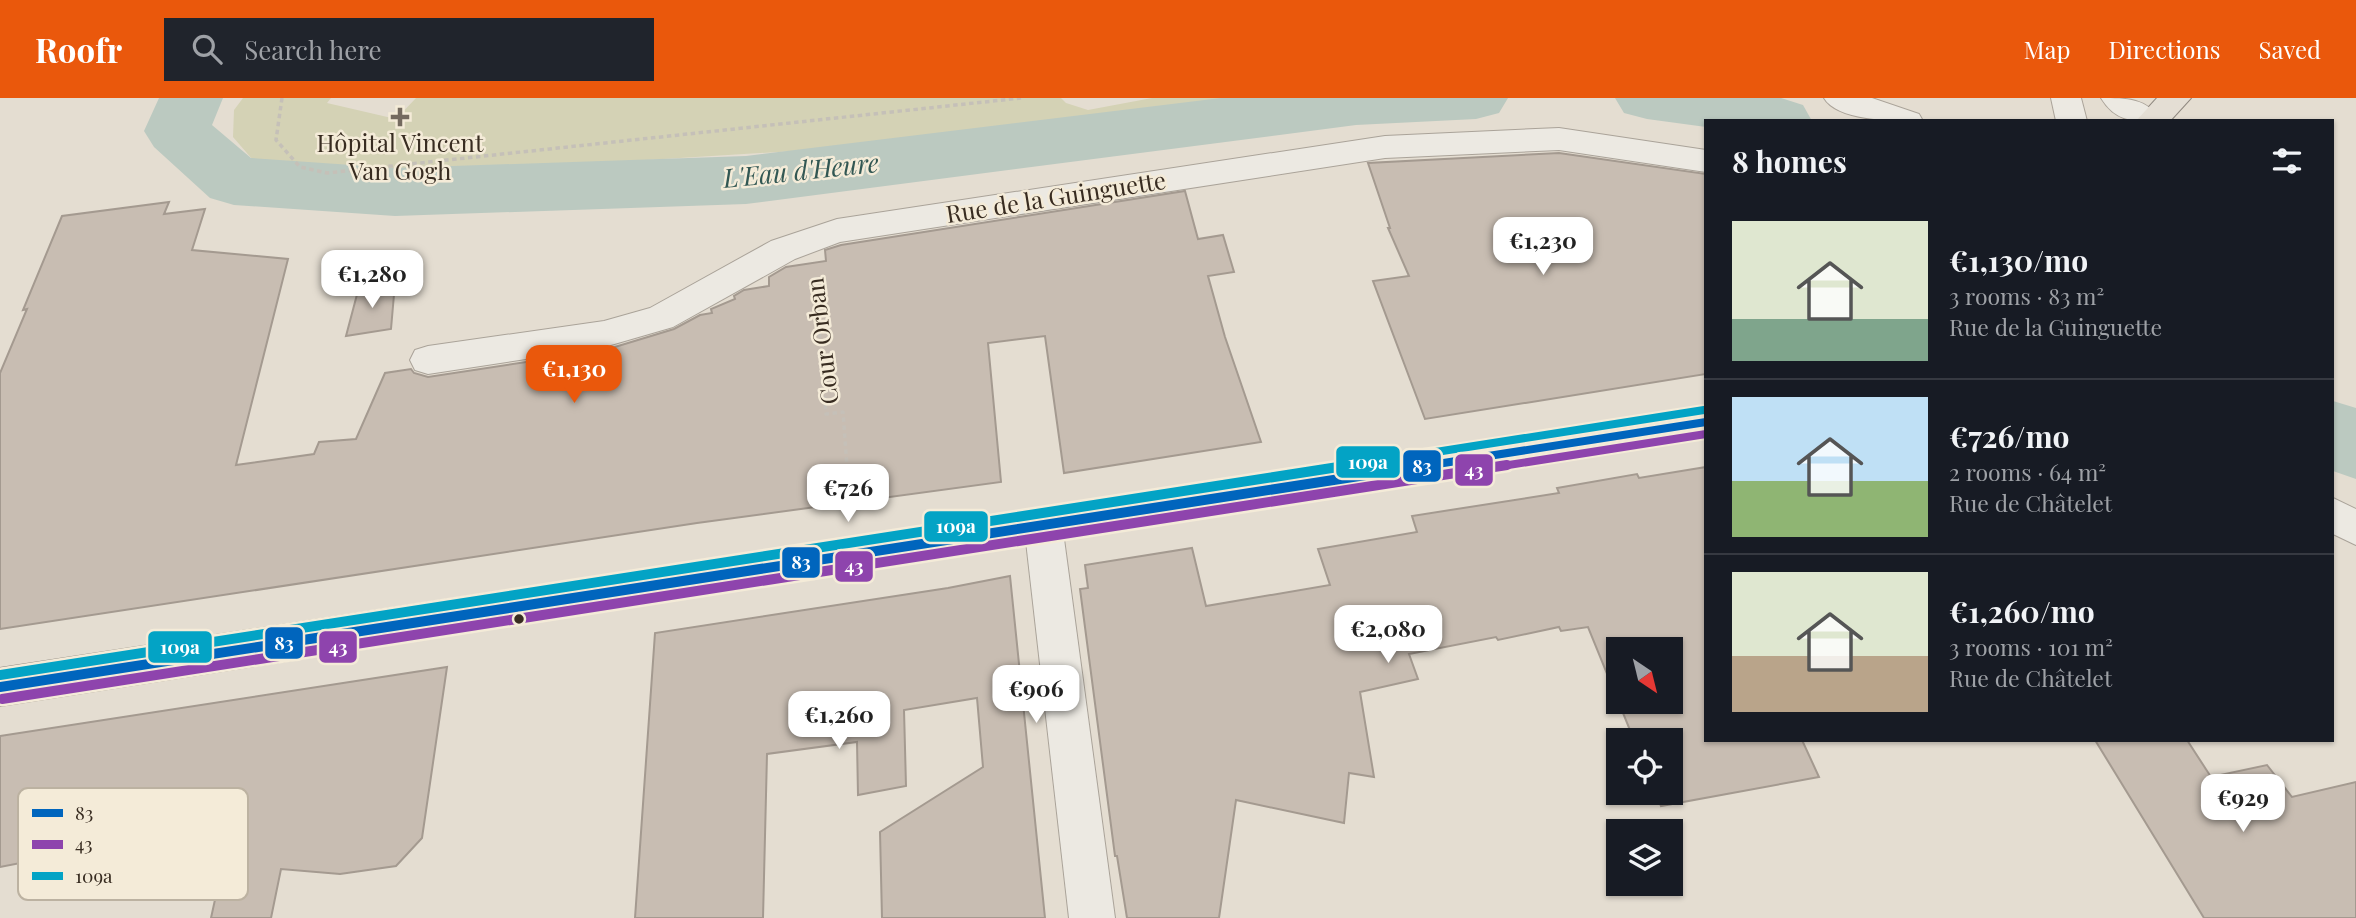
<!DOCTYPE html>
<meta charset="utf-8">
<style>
:root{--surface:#171b24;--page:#20242c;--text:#f1f3f6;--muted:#9ea1a6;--line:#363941;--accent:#ea580c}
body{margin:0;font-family:"Playfair Display",serif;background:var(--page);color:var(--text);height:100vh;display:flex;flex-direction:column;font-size:26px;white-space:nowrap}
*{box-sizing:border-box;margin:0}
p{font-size:23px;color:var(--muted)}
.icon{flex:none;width:38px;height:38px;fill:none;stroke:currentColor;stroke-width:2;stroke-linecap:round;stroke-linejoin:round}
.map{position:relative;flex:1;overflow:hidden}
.drawer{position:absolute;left:1704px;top:21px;width:630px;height:623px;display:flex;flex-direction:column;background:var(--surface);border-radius:0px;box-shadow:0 2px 5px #0004}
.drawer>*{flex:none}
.needle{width:46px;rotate:145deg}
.buttons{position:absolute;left:1606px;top:539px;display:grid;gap:14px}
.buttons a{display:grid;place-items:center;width:77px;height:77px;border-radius:0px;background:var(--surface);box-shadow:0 2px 5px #0004;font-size:35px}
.price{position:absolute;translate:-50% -60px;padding:0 16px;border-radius:14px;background:#fff;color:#222;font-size:23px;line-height:46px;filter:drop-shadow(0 2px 4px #0008)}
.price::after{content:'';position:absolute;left:50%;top:42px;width:21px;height:16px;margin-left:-10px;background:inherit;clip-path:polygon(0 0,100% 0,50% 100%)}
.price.on{background:var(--accent);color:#fff}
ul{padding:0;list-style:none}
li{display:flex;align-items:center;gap:21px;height:175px;padding:0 28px}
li+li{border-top:2px solid var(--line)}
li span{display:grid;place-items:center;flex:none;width:196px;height:140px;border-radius:0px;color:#555}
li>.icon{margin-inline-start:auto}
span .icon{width:84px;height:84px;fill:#fffc;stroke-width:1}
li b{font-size:30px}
h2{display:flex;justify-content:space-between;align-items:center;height:84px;padding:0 28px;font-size:30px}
header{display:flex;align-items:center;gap:42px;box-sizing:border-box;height:98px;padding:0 35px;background:var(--accent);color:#fff}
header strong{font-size:33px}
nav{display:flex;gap:38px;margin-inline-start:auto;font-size:24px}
.search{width:490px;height:63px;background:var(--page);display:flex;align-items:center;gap:18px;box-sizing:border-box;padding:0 24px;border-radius:0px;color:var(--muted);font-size:26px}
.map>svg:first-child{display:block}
.green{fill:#d4d2b5}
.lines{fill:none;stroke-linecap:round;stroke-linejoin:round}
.river{fill:#bbc9c0;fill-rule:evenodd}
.building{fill:#c8bdb2;stroke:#a49a90;stroke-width:2;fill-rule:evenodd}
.minor-casing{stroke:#aaa399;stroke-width:2}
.major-casing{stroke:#8f8880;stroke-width:2}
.path-far1{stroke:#c5c0b8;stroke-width:3.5;stroke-dasharray:4.5 3.5;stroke-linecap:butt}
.path{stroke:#c5c0b8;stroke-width:4.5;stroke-dasharray:6 3.5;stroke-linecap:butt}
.minor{fill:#ece9e2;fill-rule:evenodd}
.major{fill:#e4ded4;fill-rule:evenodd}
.bus-1-far1-casing{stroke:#f4ebd8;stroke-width:12}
.bus-1-casing{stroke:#f4ebd8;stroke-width:15}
.bus-2-far1-casing{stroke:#f4ebd8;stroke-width:12}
.bus-2-casing{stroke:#f4ebd8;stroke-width:15}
.bus-3-far1-casing{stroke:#f4ebd8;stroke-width:12}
.bus-3-casing{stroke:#f4ebd8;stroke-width:15}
.bus-1-far1{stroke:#0065bd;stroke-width:8}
.bus-1{stroke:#0065bd;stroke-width:10}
.bus-2-far1{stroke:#8e44ad;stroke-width:8}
.bus-2{stroke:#8e44ad;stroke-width:10}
.bus-3-far1{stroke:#03a3c5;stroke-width:8}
.bus-3{stroke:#03a3c5;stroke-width:10}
.poi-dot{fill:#746a5f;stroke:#f4ebd8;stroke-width:2.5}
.bus-dot{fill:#382c21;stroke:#f4ebd8;stroke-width:2.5}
.labels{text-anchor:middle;stroke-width:5;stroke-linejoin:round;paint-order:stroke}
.poi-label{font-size:24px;fill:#382c21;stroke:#f4ebd8}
.street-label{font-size:24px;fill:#382c21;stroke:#f4ebd8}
.water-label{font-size:26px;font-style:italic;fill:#325753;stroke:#f4ebd8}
.key{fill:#f4ebd8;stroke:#bcb2a1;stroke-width:2}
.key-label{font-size:19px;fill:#382c21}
.line-badge{stroke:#f4ebd8;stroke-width:2.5}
.badge-label{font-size:19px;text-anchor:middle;font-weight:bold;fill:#fff}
</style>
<header>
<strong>Roofr</strong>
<div class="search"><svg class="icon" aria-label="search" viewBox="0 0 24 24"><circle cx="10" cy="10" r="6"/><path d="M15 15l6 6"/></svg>Search here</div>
<nav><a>Map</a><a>Directions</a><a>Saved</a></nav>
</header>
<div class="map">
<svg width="2356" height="820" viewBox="0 0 2356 820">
<rect width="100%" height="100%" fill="#e4ddd1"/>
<path class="green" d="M243,0H331L327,5L396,21L416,0H1061L1066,5L1088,12L1152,0H1262L1021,34L875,48L615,64L460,78L327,82L259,69L233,39L234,12Z"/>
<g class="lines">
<g class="river">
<path d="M159,0H223L212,27L251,60L395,70L746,58L1221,0H1508L1499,15L1476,21L1356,27L746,106L395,118L234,107L210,100L154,49L144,33Z"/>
<path d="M1615,0H1781L1803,7L1812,23H1706V29L1647,21L1624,15Z"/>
<path d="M2333,303L2356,310V381L2333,373Z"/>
</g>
</g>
<g class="building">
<path d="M1559,55L1706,76V276L1425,321L1373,183L1409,178L1388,130H1390L1368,65Z"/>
<path d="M1185,93L1198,141L1223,137L1234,174L1208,178L1225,239L1261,344L1064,375L1045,238L988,245L1001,384L697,425L0,531V275L27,211L23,212L62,118L169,104L164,116L205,111L192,152L288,161L236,367L314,356L319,344L356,341L385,275L411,271L414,275L428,279L605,252L674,231L700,217L712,215L711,211L735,201L734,198L744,192L769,188V179L786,169L826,163L825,152L841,147Z"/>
<path d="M395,185L391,231L346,238L359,189Z"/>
<path d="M1706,369V642H1802L1819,679L1661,708L1656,695H1671V642H1634L1588,529L1561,533L1559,529L1498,542L1496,539L1409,556L1418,581L1360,594L1374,679L1349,675L1344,725L1236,702L1219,820H1127L1117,758H1115L1080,491L1088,490L1085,467L1192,450L1206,508L1330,487L1318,451L1417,434L1412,418L1559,395L1557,390L1637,376L1639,380ZM1619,551H1671V604H1619Z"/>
<path d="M1010,478L1045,820H882L880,734L983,669L977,600L904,612L906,688L858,697L857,644L767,656L763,820H635L655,535L948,490Z"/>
<path d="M447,569L422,740L396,768L340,776L281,771L271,820H211L223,765L144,782L152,744L116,751L117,746L0,769V638Z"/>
<path d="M2095,642H2187L2211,679L2267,667L2292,699L2356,684V820H2204Z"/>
</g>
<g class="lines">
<g class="minor-casing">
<g id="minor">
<path d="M1824,0H1872L1919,16L1923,23C1898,23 1838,24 1824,0Z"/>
<path d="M2051,0H2081L2087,23H2056Z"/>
<path d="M2101,0C2127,0 2147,0 2162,23C2136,23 2117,26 2101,0Z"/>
<path d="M1559,30L1706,52V74L1559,52L1385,60L840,144L795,161L673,229L604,249L428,276L415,272L410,262L415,252L428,248L604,223L650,210L771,143L837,121L1385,38Z"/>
<path d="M2333,400L2356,411V447L2333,436Z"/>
<path d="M1043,410L1057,414L1062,426L1115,820H1069L1024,426L1029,414Z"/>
</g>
</g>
<g class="major-casing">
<g id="major">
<path d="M2157,0H2191L2170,23H2136Z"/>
<path d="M1706,309V339L0,608V570Z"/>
</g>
</g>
<g class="path-far1">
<path d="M282,0L276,42L300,69L327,75L1021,0"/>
<path d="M815,179L826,316L843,314L847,369"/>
</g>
<path class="path" d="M847,367L851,417"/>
<use href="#minor" class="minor"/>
<use href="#major" class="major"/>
<g class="bus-1-far1-casing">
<path id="bus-1-far1" d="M1418,369L1706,324"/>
</g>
<g class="bus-1-casing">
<path id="bus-1" d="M0,589L1430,367"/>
</g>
<g class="bus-2-far1-casing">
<path id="bus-2-far1" d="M1496,369L1706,336"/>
</g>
<g class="bus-2-casing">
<path id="bus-2" d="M2,601L1507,367"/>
</g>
<g class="bus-3-far1-casing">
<path id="bus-3-far1" d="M1340,369L1704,312"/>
</g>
<g class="bus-3-casing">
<path id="bus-3" d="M0,577L1351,367"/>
</g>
<use href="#bus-1-far1" class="bus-1-far1"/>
<use href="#bus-1" class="bus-1"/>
<use href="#bus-2-far1" class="bus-2-far1"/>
<use href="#bus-2" class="bus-2"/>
<use href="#bus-3-far1" class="bus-3-far1"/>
<use href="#bus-3" class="bus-3"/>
</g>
<path class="poi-dot" d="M396.5 8.5h7v7h7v7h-7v7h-7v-7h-7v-7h7z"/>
<circle class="bus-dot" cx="519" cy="521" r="6"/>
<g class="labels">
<g class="poi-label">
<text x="400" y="54">Hôpital Vincent<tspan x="400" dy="28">Van Gogh</tspan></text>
</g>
<g class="street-label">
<text transform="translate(1056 100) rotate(-9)" y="8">Rue de la Guinguette</text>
<text transform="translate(823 243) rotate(-97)" y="8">Cour Orban</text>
</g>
<g class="water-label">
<text transform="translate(801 73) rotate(-6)" y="9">L'Eau d'Heure</text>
</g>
</g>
<rect x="18" y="690" width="230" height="112" rx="10" class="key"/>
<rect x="32" y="711" width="31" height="8" fill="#0065bd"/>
<rect x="32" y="742" width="31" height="9" fill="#8e44ad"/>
<rect x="32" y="774" width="31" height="8" fill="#03a3c5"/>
<g class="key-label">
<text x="75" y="722">83</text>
<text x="75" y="753">43</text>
<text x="75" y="785">109a</text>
</g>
<g class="line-badge">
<rect x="1335" y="347" width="66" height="34" rx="7" fill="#03a3c5"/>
<rect x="1402" y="351" width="40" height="34" rx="7" fill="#0065bd"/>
<rect x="1454" y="355" width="40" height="34" rx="7" fill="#8e44ad"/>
<rect x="923" y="412" width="66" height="33" rx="7" fill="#03a3c5"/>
<rect x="781" y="448" width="40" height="33" rx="7" fill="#0065bd"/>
<rect x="834" y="452" width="40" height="33" rx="7" fill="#8e44ad"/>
<rect x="264" y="528" width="40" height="34" rx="7" fill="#0065bd"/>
<rect x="318" y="532" width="40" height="34" rx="7" fill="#8e44ad"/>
<rect x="147" y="532" width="66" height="34" rx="7" fill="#03a3c5"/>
</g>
<g class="badge-label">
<text x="1368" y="371">109a</text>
<text x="1422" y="375">83</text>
<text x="1474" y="379">43</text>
<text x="956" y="435">109a</text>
<text x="801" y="471">83</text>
<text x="854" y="475">43</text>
<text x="284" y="552">83</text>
<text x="338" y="556">43</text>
<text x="180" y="556">109a</text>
</g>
</svg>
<div class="buttons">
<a><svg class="needle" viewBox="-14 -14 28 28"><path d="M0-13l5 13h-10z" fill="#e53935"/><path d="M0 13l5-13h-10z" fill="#9ea1a6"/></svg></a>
<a><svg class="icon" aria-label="locate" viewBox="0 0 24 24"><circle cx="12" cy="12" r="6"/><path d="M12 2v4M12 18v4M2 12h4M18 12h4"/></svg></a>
<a><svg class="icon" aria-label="layers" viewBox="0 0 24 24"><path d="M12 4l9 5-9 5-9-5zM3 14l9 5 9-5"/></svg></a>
</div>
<b class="price" style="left:1543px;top:179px">€1,230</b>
<b class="price" style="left:372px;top:212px">€1,280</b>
<b class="price on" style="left:574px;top:307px">€1,130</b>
<b class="price" style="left:848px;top:426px">€726</b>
<b class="price" style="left:1388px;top:567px">€2,080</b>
<b class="price" style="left:1036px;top:627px">€906</b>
<b class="price" style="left:839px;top:653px">€1,260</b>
<b class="price" style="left:2243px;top:736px">€929</b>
<section class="drawer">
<h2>8 homes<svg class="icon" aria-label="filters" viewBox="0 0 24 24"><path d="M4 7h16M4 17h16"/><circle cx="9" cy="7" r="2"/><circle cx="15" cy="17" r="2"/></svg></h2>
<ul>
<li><span style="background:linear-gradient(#dfe7d0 70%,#7fa58c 0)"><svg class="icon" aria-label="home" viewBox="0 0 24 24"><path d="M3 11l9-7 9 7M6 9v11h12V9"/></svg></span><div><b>€1,130/mo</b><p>3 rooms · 83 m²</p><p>Rue de la Guinguette</p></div></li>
<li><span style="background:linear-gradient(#bfe0f5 60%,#8fb573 0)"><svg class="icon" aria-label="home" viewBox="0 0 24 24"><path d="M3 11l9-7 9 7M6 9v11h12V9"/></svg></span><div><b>€726/mo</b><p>2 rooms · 64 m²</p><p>Rue de Châtelet</p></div></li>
<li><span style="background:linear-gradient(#dfe7d0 60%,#b9a48a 0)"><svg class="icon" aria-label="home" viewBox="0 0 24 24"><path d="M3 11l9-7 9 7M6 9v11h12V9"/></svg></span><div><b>€1,260/mo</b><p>3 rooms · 101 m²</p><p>Rue de Châtelet</p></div></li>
</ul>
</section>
</div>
